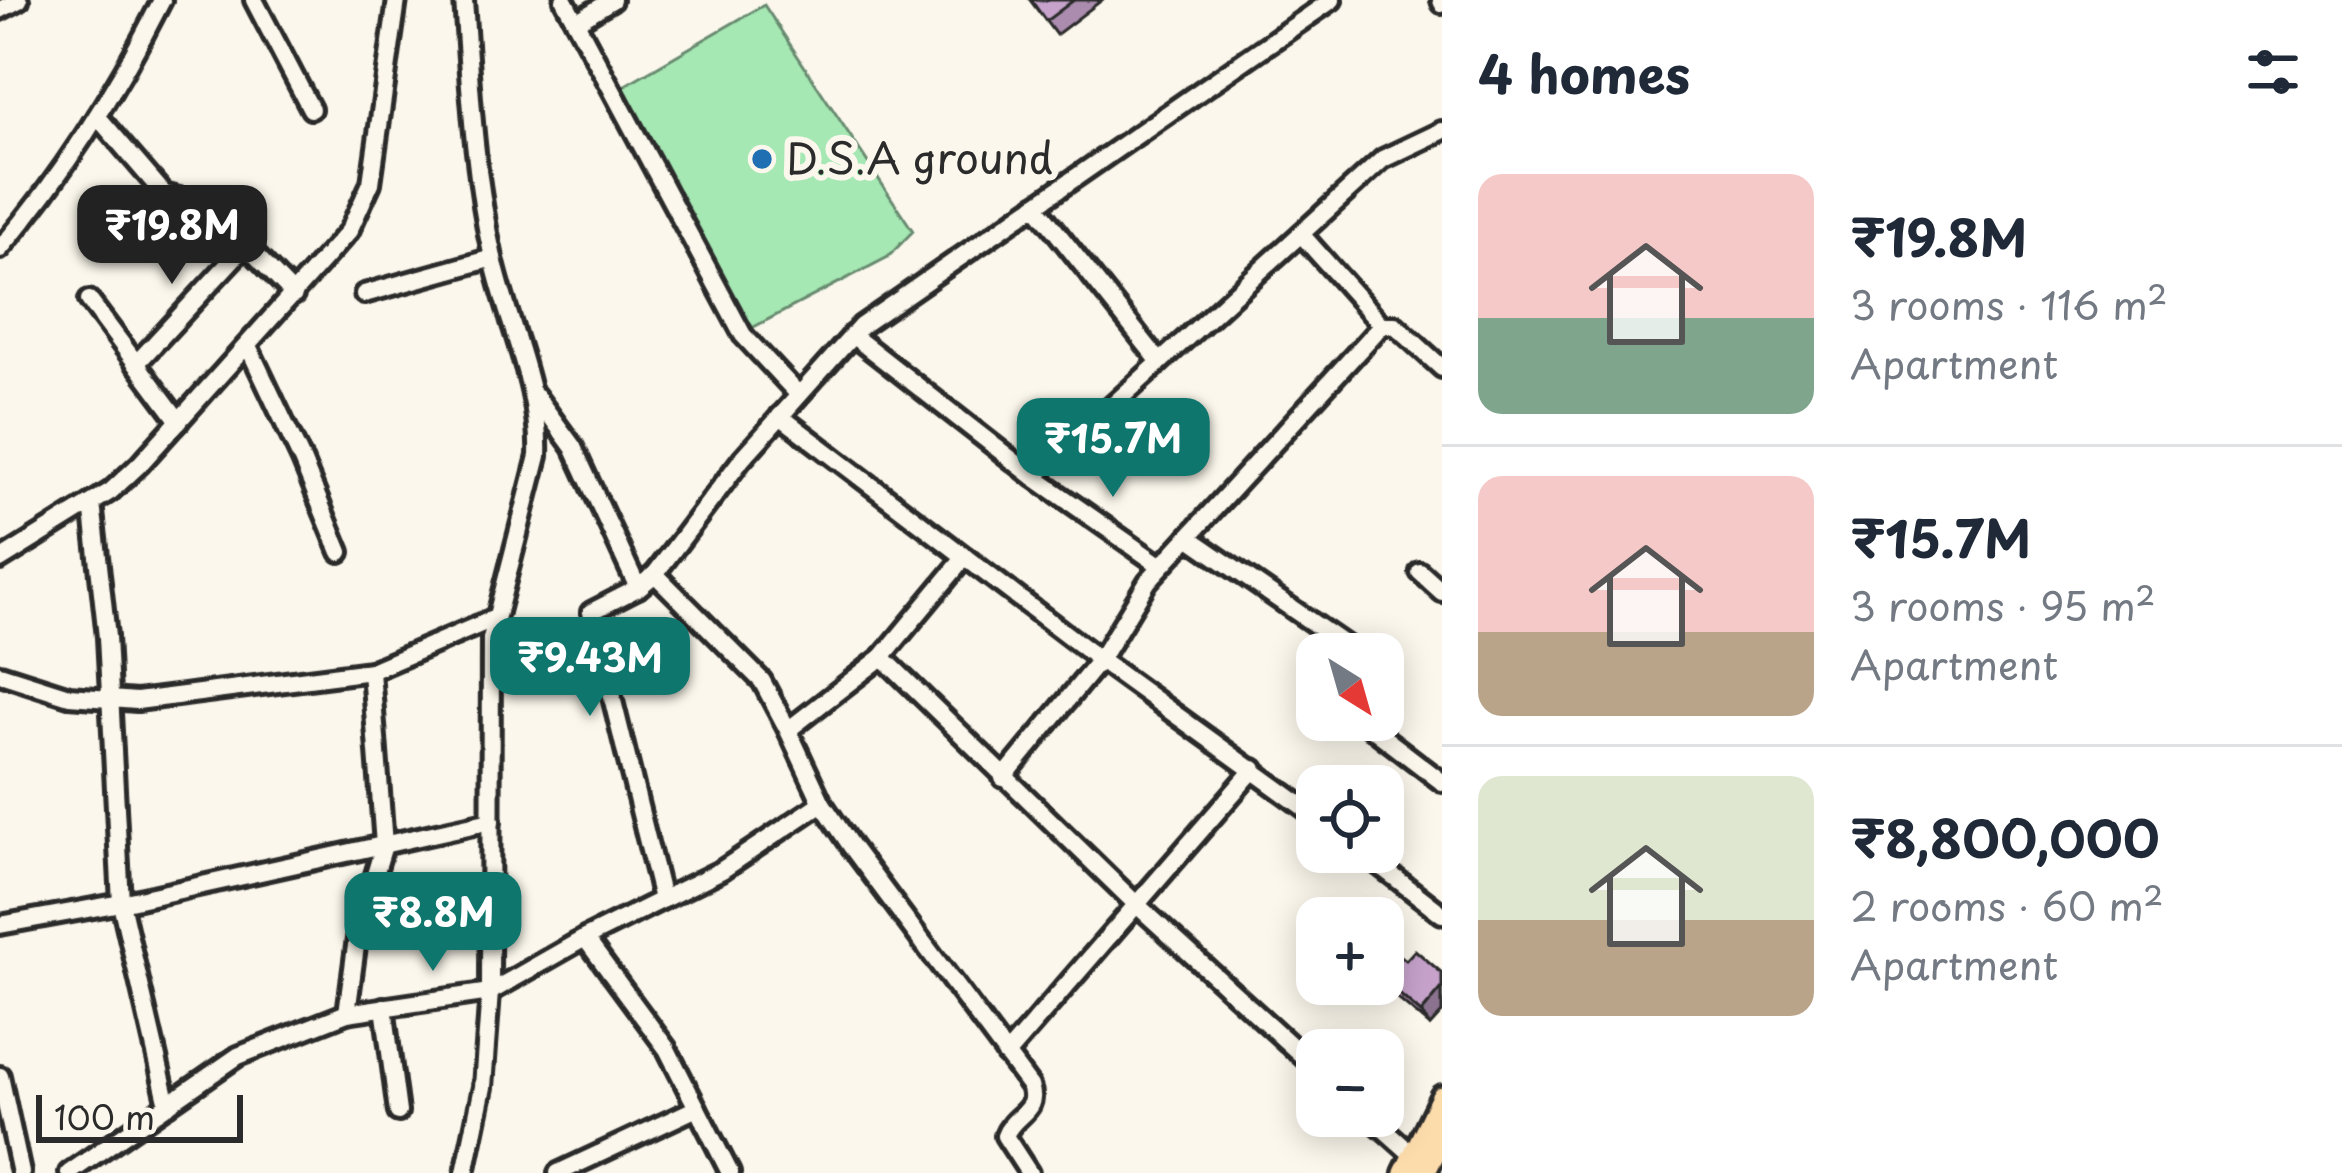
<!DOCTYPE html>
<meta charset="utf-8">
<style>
:root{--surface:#fff;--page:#f6f6f7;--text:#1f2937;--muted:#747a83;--line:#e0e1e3;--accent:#0f766e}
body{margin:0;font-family:"Playpen Sans",sans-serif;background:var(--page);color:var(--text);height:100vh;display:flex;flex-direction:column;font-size:45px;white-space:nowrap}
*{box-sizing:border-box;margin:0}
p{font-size:39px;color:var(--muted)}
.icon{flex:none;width:66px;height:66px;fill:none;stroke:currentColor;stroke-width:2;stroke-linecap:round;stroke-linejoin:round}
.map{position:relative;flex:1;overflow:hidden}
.panel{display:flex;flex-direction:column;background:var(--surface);width:900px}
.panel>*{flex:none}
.needle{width:78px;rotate:143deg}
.controls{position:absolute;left:1296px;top:633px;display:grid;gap:24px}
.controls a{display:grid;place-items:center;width:108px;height:108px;border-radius:24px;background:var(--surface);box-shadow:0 6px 30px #0003;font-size:60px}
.scale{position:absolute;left:36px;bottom:30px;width:207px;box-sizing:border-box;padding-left:12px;border:6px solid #2b2b2b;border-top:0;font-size:33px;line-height:42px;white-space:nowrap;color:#2b2b2b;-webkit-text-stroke:9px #fbf7ec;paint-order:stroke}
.price{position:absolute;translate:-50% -102px;padding:0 27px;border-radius:24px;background:var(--accent);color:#fff;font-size:39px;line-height:78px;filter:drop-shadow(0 3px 6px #0008)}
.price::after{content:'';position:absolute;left:50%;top:72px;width:36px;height:27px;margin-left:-18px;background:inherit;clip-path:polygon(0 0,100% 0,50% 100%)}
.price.selected{background:#222;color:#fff}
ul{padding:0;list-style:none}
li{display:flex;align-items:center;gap:36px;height:300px;padding:0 36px}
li+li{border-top:3px solid var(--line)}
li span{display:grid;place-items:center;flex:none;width:336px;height:240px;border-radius:24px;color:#555}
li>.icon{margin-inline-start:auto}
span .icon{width:144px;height:144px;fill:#fffc;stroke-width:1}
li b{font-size:51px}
h2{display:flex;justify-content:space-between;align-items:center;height:144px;padding:0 36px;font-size:51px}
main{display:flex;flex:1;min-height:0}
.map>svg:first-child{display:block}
.green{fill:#a5e8b3;stroke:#688a6f;stroke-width:3}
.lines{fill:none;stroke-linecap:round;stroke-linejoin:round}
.minor-casing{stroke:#2b2b2b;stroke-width:26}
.major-casing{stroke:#2b2b2b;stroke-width:30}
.minor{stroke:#fbf7ec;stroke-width:16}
.major{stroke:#fddcac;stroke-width:21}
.wall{fill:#ab8caf;stroke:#2b2b2b;stroke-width:3}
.shaded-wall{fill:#8b728f;stroke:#2b2b2b;stroke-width:3}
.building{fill:#c7a3cc;stroke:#2b2b2b;stroke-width:3}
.poi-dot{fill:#1f6fb2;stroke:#fbf7ec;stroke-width:4.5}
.labels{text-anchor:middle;stroke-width:12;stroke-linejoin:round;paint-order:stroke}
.poi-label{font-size:42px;fill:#2b2b2b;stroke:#fbf7ec;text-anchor:start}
</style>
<main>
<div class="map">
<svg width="1442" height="1173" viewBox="0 0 1442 1173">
<rect width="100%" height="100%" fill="#fbf7ec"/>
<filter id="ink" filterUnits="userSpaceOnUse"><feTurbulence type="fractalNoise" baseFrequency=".00833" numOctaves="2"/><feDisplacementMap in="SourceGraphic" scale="24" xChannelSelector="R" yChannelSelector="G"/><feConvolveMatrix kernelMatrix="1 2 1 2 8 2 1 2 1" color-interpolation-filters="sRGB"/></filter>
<g filter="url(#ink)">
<path class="green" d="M764,5L913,231L888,257L746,331L620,88Z"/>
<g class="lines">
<g class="minor-casing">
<g id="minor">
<path d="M254,0L311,109"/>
<path d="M464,0C470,86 474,173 493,258C507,323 541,388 538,456L491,639L490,992L483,1087L465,1173"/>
<path d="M564,0L743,335L799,395"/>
<path d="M1441,0L1442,3"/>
<path d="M0,10L19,0"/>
<path d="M576,22L612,0"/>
<path d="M97,116L164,194L207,205L294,295"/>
<path d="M1035,205L1160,362"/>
<path d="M1301,234L1382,325"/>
<path d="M0,249C65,173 117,89 162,0"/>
<path d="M364,294L493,258"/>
<path d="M89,300L179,421"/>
<path d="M852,335L1034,477L1383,159L1442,131"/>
<path d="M248,346L302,460L340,552"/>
<path d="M136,364L245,246"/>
<path d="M535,395L573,447L638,588L655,574L762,681L788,730"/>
<path d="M780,416L1100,660L1317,817"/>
<path d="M1034,477L1161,566"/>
<path d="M92,503L107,637L121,903L168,1105"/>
<path d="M1188,537L1358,654"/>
<path d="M0,560L111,491L140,464L349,231L371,183L397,0"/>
<path d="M1420,572L1442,592"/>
<path d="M655,574L742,459L861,326L1332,0"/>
<path d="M638,588L591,612L662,899"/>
<path d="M882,657L965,557"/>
<path d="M371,671L495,618"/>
<path d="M0,674L69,696L137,701L371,671L384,845L358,931L347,1013"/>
<path d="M1361,720L1442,782"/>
<path d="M1003,778L1100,660L1148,581L1382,325H1395L1442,368"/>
<path d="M1362,852L1442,914"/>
<path d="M0,925L121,903L491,821"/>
<path d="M585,938L667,1049L730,1173"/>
<path d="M384,1007L398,1112"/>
<path d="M1006,1055L1254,769"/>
<path d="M0,1076L21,1173"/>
<path d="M1369,1116L1414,1156"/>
<path d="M69,1173L238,1056L347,1013L490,992L585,938L722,870L822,803"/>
<path d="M558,1173L697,1108"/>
<path d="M1029,1173L1005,1136C1013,1114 1040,1112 1030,1086L851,846L822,803L788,730L882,657L1137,905L1317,1069"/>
</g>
</g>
<g class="major-casing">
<g id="major">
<path d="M1405,1173L1442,1097"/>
<path d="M1424,1173L1442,1137"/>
</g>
</g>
<use href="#minor" class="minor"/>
<use href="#major" class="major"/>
</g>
<g class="wall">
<path d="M1030,0H1102L1056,35Z"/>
<path d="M1406,960L1442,973V1013L1430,1026L1391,993L1383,982Z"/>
</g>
<path class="shaded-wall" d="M1442,988V1013L1430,1026L1421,1013Z"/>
<g class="building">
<path d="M1031,0H1074L1046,21Z"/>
<path d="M1415,950L1442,973V988L1421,1013L1383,980V977L1401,956L1406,960Z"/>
</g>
</g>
<circle class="poi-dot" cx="762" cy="159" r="12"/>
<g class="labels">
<g class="poi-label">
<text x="786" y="174">D.S.A ground</text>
</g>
</g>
</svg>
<div class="controls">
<a><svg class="needle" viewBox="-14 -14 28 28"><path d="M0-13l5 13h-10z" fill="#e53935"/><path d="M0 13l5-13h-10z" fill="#747a83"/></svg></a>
<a><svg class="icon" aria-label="locate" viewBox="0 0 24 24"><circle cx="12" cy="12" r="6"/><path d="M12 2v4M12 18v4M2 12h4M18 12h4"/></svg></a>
<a>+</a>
<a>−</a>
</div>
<div class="scale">100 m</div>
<b class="price selected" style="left:172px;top:287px">₹19.8M</b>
<b class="price" style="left:1113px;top:500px">₹15.7M</b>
<b class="price" style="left:590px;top:719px">₹9.43M</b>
<b class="price" style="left:433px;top:974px">₹8.8M</b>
</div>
<section class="panel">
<h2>4 homes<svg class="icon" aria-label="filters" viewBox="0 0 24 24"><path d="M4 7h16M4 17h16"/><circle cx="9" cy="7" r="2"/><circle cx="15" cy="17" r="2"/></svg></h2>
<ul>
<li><span style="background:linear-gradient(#f6c9c9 60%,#7fa58c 0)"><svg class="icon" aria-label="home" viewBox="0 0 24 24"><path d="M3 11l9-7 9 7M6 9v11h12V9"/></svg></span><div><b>₹19.8M</b><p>3 rooms · 116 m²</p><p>Apartment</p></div></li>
<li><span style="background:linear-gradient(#f6c9c9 65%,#b9a48a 0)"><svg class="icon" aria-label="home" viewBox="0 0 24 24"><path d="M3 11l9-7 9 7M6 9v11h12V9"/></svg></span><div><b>₹15.7M</b><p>3 rooms · 95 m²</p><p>Apartment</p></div></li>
<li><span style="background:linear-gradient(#dfe7d0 60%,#b9a48a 0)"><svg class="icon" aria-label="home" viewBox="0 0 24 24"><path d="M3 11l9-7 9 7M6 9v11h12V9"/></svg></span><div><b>₹8,800,000</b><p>2 rooms · 60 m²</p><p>Apartment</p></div></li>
</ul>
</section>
</main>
